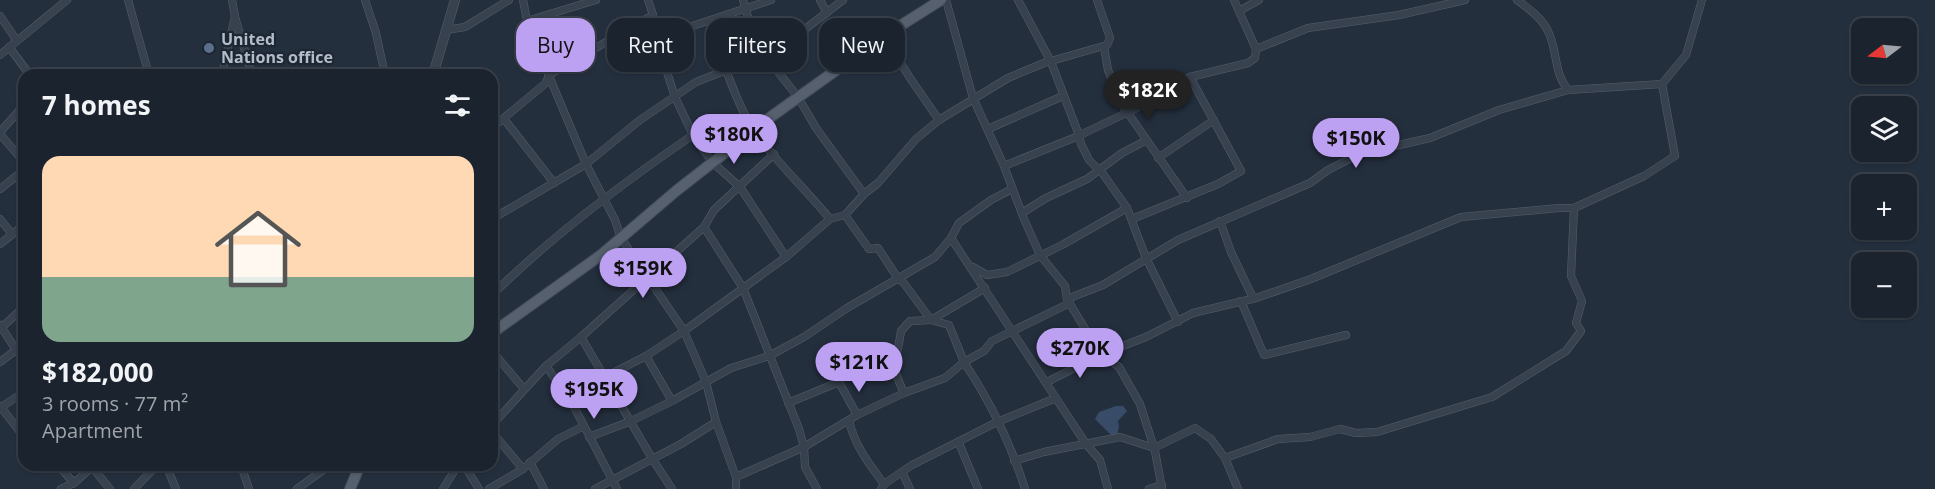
<!DOCTYPE html>
<meta charset="utf-8">
<style>
:root{--surface:#1b232e;--page:#242b36;--text:#f1f3f6;--muted:#a0a4aa;--line:#39404a;--accent:#bca0f2}
body{margin:0;font-family:"Open Sans",sans-serif;background:var(--page);color:var(--text);height:100vh;display:flex;flex-direction:column;font-size:22px;white-space:nowrap}
*{box-sizing:border-box;margin:0}
p{font-size:20px;color:var(--muted)}
.icon{flex:none;width:33px;height:33px;fill:none;stroke:currentColor;stroke-width:2;stroke-linecap:round;stroke-linejoin:round}
.map{position:relative;flex:1;overflow:hidden}
.sheet{position:absolute;left:18px;top:69px;width:480px;height:402px;display:flex;flex-direction:column;background:var(--surface);border-radius:18px;box-shadow:0 2px 4px #0004,0 0 0 2px var(--line)}
.sheet>*{flex:none}
.top-card{position:absolute;left:516px;top:18px;width:570px;height:54px;display:flex;gap:12px}
.needle{width:39px;rotate:254deg}
.fabs{position:absolute;left:1851px;top:18px;display:grid;gap:12px}
.fabs a{display:grid;place-items:center;width:66px;height:66px;border-radius:12px;background:var(--surface);box-shadow:0 2px 4px #0004,0 0 0 2px var(--line);font-size:30px}
.price{position:absolute;translate:-50% -51px;padding:0 14px;border-radius:21px;background:var(--accent);color:#111;font-size:20px;line-height:39px;filter:drop-shadow(0 2px 3px #0008)}
.price::after{content:'';position:absolute;left:50%;top:36px;width:18px;height:14px;margin-left:-9px;background:inherit;clip-path:polygon(0 0,100% 0,50% 100%)}
.price.active{background:#222;color:#fff}
ul{padding:0;list-style:none}
li{display:grid;align-content:center;gap:12px;height:318px;padding:0 24px}
li span{display:grid;place-items:center;height:186px;border-radius:18px;color:#555}
li>.icon{margin-inline-start:auto}
span .icon{width:108px;height:108px;fill:#fffc;stroke-width:1}
li b{font-size:26px}
h2{display:flex;justify-content:space-between;align-items:center;height:72px;padding:0 24px;font-size:26px}
.pill{padding:0 21px;border-radius:18px;background:var(--surface);box-shadow:0 2px 4px #0004,0 0 0 2px var(--line);font-size:21px;line-height:54px}
.pill.active{background:var(--accent);color:#111}
.map>svg:first-child{display:block}
.water{fill:#394c67}
.lines{fill:none;stroke-linecap:round;stroke-linejoin:round}
.minor-casing{stroke:#565f6c;stroke-width:8}
.tertiary-casing{stroke:#565f6c;stroke-width:10}
.primary-casing{stroke:#414a57;stroke-width:12}
.minor{stroke:#38414e;stroke-width:7}
.tertiary{stroke:#38414e;stroke-width:9}
.primary{stroke:#56606e;stroke-width:10}
.service-dot{fill:#5c6f8a;stroke:#1d2633;stroke-width:2}
.labels{text-anchor:middle;stroke-width:4.5;stroke-linejoin:round;paint-order:stroke}
.poi-label{font-size:16px;font-weight:bold;fill:#b4bcc9;stroke:#1d2633;text-anchor:start}
</style>
<div class="map">
<svg width="1935" height="489" viewBox="0 0 1935 489">
<rect width="100%" height="100%" fill="#242f3e"/>
<path class="water" d="M1116,406H1123L1127,411L1118,421L1119,427L1117,435L1112,436L1095,419L1099,412Z"/>
<g class="lines">
<g class="minor-casing">
<g id="minor">
<path d="M128,0L149,75"/>
<path d="M365,0L376,33L385,75"/>
<path d="M523,0L528,26L586,164L615,220L621,238L684,331L706,382L716,422L736,477V489"/>
<path d="M648,0L653,15L656,38L675,97L693,135L712,162L740,187L786,257"/>
<path d="M743,0L755,41L762,56L771,63L798,97L816,128L864,194"/>
<path d="M820,0L827,13"/>
<path d="M946,0L973,98L1004,166L1024,219L1040,255L1065,286L1067,299L1090,337L1102,354L1119,367L1140,404L1155,451L1162,489"/>
<path d="M1018,0L1051,62L1079,135L1081,144L1089,160L1103,174L1127,208L1146,258L1178,322"/>
<path d="M1234,0L1256,49"/>
<path d="M1517,0C1528,8 1542,18 1548,31C1558,51 1553,71 1568,90"/>
<path d="M1239,11L1259,0"/>
<path d="M0,16L17,41"/>
<path d="M235,17L252,75"/>
<path d="M527,21L596,0"/>
<path d="M446,30L465,27L509,0"/>
<path d="M884,36L910,78L939,120"/>
<path d="M656,38L771,0"/>
<path d="M9,47L30,75"/>
<path d="M1104,47L1108,70L1121,103L1187,198"/>
<path d="M0,55L67,0"/>
<path d="M726,70C732,86 738,102 746,117C766,153 804,187 830,219"/>
<path d="M222,75L235,16L232,0"/>
<path d="M504,119L554,183"/>
<path d="M492,128L546,83L549,75L653,15"/>
<path d="M988,129L1063,96"/>
<path d="M0,132L18,112L24,102"/>
<path d="M0,134L24,162"/>
<path d="M1158,158L1214,120"/>
<path d="M1004,166L1076,137L1143,105L1190,77L1248,63L1255,58L1256,49L1308,28L1399,15L1465,0"/>
<path d="M0,189L24,170"/>
<path d="M1022,213L1046,198L1087,179L1122,153L1145,141"/>
<path d="M0,219L12,234"/>
<path d="M492,219L586,164L640,120L696,82L762,56L796,36L843,0"/>
<path d="M1132,219L1218,184L1241,171L1190,77"/>
<path d="M1220,221L1231,252L1253,298"/>
<path d="M704,227L743,288L799,429L804,447L805,467L817,489"/>
<path d="M951,238L1086,444L1100,460L1108,489"/>
<path d="M0,244L24,225"/>
<path d="M973,267L987,275L1007,272L1062,245L1127,208"/>
<path d="M492,295C552,236 624,182 693,135"/>
<path d="M1067,299L1103,285L1178,240L1310,183L1328,170L1359,154L1430,138L1499,110L1568,90L1662,84"/>
<path d="M1241,301L1264,355L1346,335"/>
<path d="M0,325L16,350L24,359"/>
<path d="M0,329L24,307"/>
<path d="M581,337L653,460L672,489"/>
<path d="M492,351L524,389"/>
<path d="M646,356L672,401"/>
<path d="M0,362L16,350"/>
<path d="M546,366L571,401L617,489"/>
<path d="M1047,382L1102,354L1146,337L1193,313L1256,298L1311,279L1461,217L1559,208H1574"/>
<path d="M904,393C901,386 897,378 895,370C894,362 900,341 901,331L910,321L931,320L985,288"/>
<path d="M571,401L605,377L646,356L684,331L786,257L830,219L845,215L864,194L878,183L916,139L939,120L1008,78L1044,63L1107,45L1110,38L1097,0"/>
<path d="M788,403L839,382L857,415"/>
<path d="M0,406L24,437"/>
<path d="M0,408L24,392"/>
<path d="M849,420C854,445 869,464 884,484"/>
<path d="M492,425L546,366L581,337L704,227L714,210L774,154"/>
<path d="M492,432L523,469"/>
<path d="M589,437L631,421L672,401L731,368L769,356L804,337L847,308L935,257L951,238L959,223L991,200L1012,189"/>
<path d="M959,443L978,489"/>
<path d="M1225,458L1238,489"/>
<path d="M1014,461L1044,452L1120,437L1154,448L1195,428L1211,439L1225,458L1278,439L1310,437L1340,429L1356,433L1377,432L1492,397L1566,351L1581,331L1576,323L1582,301L1571,276L1574,208L1644,176L1675,156L1662,84L1686,55L1702,0"/>
<path d="M530,462L544,489"/>
<path d="M58,465L74,483L92,467L110,489"/>
<path d="M166,465L176,489"/>
<path d="M241,465L249,489"/>
<path d="M464,465L479,489"/>
<path d="M902,472L910,489"/>
<path d="M736,477L804,447L857,415L904,393L945,378L964,362L949,325L931,320L903,282L899,280L878,248L869,249L845,215"/>
<path d="M61,489L74,483"/>
<path d="M134,489L157,465"/>
<path d="M297,489L330,465"/>
<path d="M443,489L458,465"/>
<path d="M489,489L523,469L558,439L584,426"/>
<path d="M595,489L681,444L716,422"/>
<path d="M881,489L884,484L912,465L997,422L1056,398"/>
<path d="M1025,489C1011,444 990,401 964,362L984,351L992,341L1070,303"/>
<path d="M1149,489L1162,485"/>
</g>
</g>
<g class="tertiary-casing">
<path id="tertiary" d="M433,75L455,0"/>
</g>
<g class="primary-casing">
<g id="primary">
<path d="M492,333L601,255L676,191L772,116L884,36L941,0"/>
<path d="M350,489L360,465"/>
</g>
</g>
<use href="#minor" class="minor"/>
<use href="#tertiary" class="tertiary"/>
<use href="#primary" class="primary"/>
</g>
<circle class="service-dot" cx="209" cy="48" r="6"/>
<g class="labels">
<g class="poi-label">
<text x="221" y="45">United<tspan x="221" dy="18">Nations office</tspan></text>
</g>
</g>
</svg>
<div class="fabs">
<a><svg class="needle" viewBox="-14 -14 28 28"><path d="M0-13l5 13h-10z" fill="#e53935"/><path d="M0 13l5-13h-10z" fill="#a0a4aa"/></svg></a>
<a><svg class="icon" aria-label="layers" viewBox="0 0 24 24"><path d="M12 4l9 5-9 5-9-5zM3 14l9 5 9-5"/></svg></a>
<a>+</a>
<a>−</a>
</div>
<b class="price active" style="left:1148px;top:121px">$182K</b>
<b class="price" style="left:734px;top:165px">$180K</b>
<b class="price" style="left:1356px;top:169px">$150K</b>
<b class="price" style="left:643px;top:299px">$159K</b>
<b class="price" style="left:1080px;top:379px">$270K</b>
<b class="price" style="left:859px;top:393px">$121K</b>
<b class="price" style="left:594px;top:420px">$195K</b>
<div class="top-card">
<a class="pill active">Buy</a>
<a class="pill">Rent</a>
<a class="pill">Filters</a>
<a class="pill">New</a>
</div>
<section class="sheet">
<h2>7 homes<svg class="icon" aria-label="filters" viewBox="0 0 24 24"><path d="M4 7h16M4 17h16"/><circle cx="9" cy="7" r="2"/><circle cx="15" cy="17" r="2"/></svg></h2>
<ul>
<li><span style="background:linear-gradient(#ffd9b3 65%,#7fa58c 0)"><svg class="icon" aria-label="home" viewBox="0 0 24 24"><path d="M3 11l9-7 9 7M6 9v11h12V9"/></svg></span><div><b>$182,000</b><p>3 rooms · 77 m²</p><p>Apartment</p></div></li>
</ul>
</section>
</div>
